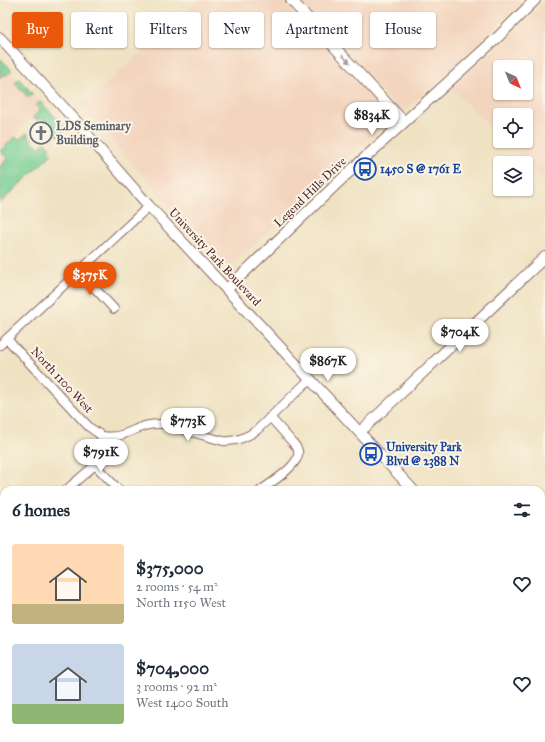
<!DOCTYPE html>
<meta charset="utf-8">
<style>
:root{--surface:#fff;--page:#f2f2f3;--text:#1f2937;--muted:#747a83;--accent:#ea580c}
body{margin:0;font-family:"IM FELL Great Primer",serif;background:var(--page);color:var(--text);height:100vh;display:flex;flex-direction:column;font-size:15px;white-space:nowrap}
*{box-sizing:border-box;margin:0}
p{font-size:13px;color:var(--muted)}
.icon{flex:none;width:22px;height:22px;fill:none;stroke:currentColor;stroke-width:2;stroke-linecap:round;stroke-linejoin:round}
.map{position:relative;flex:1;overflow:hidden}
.side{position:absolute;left:0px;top:486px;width:545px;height:256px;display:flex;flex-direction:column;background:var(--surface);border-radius:12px 12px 0 0;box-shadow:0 1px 3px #0004}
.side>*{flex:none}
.top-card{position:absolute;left:12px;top:12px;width:521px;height:36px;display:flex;gap:8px}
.needle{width:26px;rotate:137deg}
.buttons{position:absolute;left:493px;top:60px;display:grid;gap:8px}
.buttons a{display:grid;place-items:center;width:40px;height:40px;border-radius:4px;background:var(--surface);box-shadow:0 1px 3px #0004;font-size:20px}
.price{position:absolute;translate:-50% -34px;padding:0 9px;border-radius:14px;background:#fff;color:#222;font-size:13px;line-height:26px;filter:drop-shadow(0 1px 2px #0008)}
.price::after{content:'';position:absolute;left:50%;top:24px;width:12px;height:9px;margin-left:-6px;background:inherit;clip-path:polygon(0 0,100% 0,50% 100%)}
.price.selected{background:var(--accent);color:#fff}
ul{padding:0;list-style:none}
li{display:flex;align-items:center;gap:12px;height:100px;padding:0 12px}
li span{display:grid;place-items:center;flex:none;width:112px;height:80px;border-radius:4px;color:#555}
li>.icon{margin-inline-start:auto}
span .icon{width:48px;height:48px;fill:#fffc;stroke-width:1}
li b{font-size:17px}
h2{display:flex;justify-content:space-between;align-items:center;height:48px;padding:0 12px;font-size:17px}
.pill{padding:0 14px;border-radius:4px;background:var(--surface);box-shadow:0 1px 3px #0004;font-size:14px;line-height:36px}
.pill.selected{background:var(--accent);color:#fff}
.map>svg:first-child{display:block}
.built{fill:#f3d4be;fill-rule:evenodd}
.green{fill:#74cd93;stroke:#5f765f}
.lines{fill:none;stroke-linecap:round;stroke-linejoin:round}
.minor-casing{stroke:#846360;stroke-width:10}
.tertiary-casing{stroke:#846360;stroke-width:12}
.minor{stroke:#fff;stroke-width:8}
.tertiary{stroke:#fff;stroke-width:10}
.oneway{fill:#ae9aa0}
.labels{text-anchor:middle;stroke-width:4;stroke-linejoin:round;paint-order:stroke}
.worship-label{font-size:12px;font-weight:bold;fill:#5b616d;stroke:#fcf5e5;text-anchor:start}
.transit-label{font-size:12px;font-weight:bold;fill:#164399;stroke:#fcf5e5;text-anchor:start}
.street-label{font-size:12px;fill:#4a1f2b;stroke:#fcf5e5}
</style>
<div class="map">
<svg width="545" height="742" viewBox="0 0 545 742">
<rect width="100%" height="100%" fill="#fcf5e5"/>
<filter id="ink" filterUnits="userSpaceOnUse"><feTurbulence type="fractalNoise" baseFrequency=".025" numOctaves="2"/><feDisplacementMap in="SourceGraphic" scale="8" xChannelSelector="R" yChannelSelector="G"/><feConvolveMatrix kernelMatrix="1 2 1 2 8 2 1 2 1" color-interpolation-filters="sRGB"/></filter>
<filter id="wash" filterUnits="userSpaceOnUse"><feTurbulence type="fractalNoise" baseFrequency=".012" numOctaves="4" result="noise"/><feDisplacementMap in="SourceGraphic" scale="16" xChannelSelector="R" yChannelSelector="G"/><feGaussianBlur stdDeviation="0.9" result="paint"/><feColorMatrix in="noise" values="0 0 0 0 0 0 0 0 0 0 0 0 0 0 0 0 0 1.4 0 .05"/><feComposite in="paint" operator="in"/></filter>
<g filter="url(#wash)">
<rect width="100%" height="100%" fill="#efe2c2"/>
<g class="built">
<path d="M199,0H280L390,118L228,269L81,107Z"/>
<path d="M297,0H525L406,110L404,111L398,109Z"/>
<path d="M545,1V184L526,164V163H525L504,141H526V115H500V137L452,88L515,31ZM500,67H526V93H500Z"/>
<path d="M0,58L44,106L11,138L38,168L0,203Z"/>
</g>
<g class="green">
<path d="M0,58L12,70L6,76L5,74H3L0,78Z"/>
<path d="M19,79L32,93L30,97L27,96L16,84V82Z"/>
<path d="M39,102H41L66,128L61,136L60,137L58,136L42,118L39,120L32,118L40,110L36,106V105Z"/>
<path d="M27,133L29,135L28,136L32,140L31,141L34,144L35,143L39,148L45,142L50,148L48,150L52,154L0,203V166L8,159L0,151L15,137L19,139L21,138Z"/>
</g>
</g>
<g filter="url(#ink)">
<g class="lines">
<g class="minor-casing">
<g id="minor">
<path d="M79,271L114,309"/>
<path d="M7,339L89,427L102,436"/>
<path d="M0,345L149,206"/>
<path d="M102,436C109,437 117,437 124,434C138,429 146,423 163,424L223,441C236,442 246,438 257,430L310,379"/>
<path d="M95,465L119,490"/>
<path d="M66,490L95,465L102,436"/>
<path d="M261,490C270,484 297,466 298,455C299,451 297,447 294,444L270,417"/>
<path d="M0,552L4,548"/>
<path d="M0,671L4,669"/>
<path d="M132,738L133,742"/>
<path d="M260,738L262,742"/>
<path d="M356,738L360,742"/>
<path d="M194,742L209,738"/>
<path d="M540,742L545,740"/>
</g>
</g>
<g class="tertiary-casing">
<g id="tertiary">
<path d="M291,0L404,122"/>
<path d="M0,38L76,121L108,159L149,206L413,490"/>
<path d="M227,289L346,175L499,36L535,0"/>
<path d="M360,432L545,257"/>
<path d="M541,637L545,641"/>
</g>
</g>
<use href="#minor" class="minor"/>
<use href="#tertiary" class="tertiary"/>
</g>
<defs><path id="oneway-solid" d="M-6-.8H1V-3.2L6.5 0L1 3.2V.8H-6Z"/></defs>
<use class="oneway" href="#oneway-solid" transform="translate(346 59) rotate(47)"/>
</g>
<defs>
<g id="church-ring" transform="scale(1.15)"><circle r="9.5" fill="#fcf5e5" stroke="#6b7280" stroke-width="1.5"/><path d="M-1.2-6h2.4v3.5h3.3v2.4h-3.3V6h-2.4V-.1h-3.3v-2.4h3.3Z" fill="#6b7280"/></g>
<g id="bus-ring" transform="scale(1.15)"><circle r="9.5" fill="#fcf5e5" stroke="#1a4fb4" stroke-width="1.5"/><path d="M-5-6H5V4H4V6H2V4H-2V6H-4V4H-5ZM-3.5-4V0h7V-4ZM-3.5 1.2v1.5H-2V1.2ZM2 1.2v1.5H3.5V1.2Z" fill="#1a4fb4"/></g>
</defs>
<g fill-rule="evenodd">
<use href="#church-ring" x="41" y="133"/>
<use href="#bus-ring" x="365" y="169"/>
<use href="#bus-ring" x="371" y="454"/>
</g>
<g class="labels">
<g class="worship-label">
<text x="56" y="130">LDS Seminary<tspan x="56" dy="14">Building</tspan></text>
</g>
<g class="transit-label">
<text x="380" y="173">1450 S @ 1761 E</text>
<text x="386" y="451">University Park<tspan x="386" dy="14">Blvd @ 2388 N</tspan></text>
</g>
<g class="street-label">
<text transform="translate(310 192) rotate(-44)" y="4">Legend Hills Drive</text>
<text transform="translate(215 257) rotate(47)" y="4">University Park Boulevard</text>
<text transform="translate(62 380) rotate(47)" y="4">North 1100 West</text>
</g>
</g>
</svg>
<div class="buttons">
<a><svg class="needle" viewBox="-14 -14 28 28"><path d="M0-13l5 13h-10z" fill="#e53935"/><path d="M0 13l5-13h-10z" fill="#747a83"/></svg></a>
<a><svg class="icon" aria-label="locate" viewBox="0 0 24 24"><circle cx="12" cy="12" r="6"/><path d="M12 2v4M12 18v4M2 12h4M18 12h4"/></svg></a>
<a><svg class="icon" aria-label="layers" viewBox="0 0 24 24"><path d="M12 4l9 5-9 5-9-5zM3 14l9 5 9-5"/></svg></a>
</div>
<b class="price" style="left:372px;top:136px">$834K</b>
<b class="price selected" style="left:90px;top:296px">$375K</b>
<b class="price" style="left:460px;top:353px">$704K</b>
<b class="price" style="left:328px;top:382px">$867K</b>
<b class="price" style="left:188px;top:442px">$773K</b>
<b class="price" style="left:101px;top:473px">$791K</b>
<div class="top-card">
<a class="pill selected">Buy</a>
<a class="pill">Rent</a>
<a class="pill">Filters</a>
<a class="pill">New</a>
<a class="pill">Apartment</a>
<a class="pill">House</a>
</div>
<section class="side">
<h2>6 homes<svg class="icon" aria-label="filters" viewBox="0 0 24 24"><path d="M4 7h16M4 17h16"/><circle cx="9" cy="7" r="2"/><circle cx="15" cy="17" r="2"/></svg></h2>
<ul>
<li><span style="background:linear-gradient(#ffd9b3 75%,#c2b280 0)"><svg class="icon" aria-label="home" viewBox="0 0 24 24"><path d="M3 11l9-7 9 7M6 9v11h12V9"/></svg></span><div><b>$375,000</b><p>2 rooms · 54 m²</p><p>North 1150 West</p></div><svg class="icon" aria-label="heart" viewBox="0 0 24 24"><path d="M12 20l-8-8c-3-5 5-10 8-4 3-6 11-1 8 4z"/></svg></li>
<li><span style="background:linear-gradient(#c9d6e8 75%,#8fb573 0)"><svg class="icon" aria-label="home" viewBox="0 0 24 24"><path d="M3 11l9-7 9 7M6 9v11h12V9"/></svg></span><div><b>$704,000</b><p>3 rooms · 92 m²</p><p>West 1400 South</p></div><svg class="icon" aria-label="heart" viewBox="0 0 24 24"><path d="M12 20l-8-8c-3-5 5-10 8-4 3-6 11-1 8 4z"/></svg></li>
</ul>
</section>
</div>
